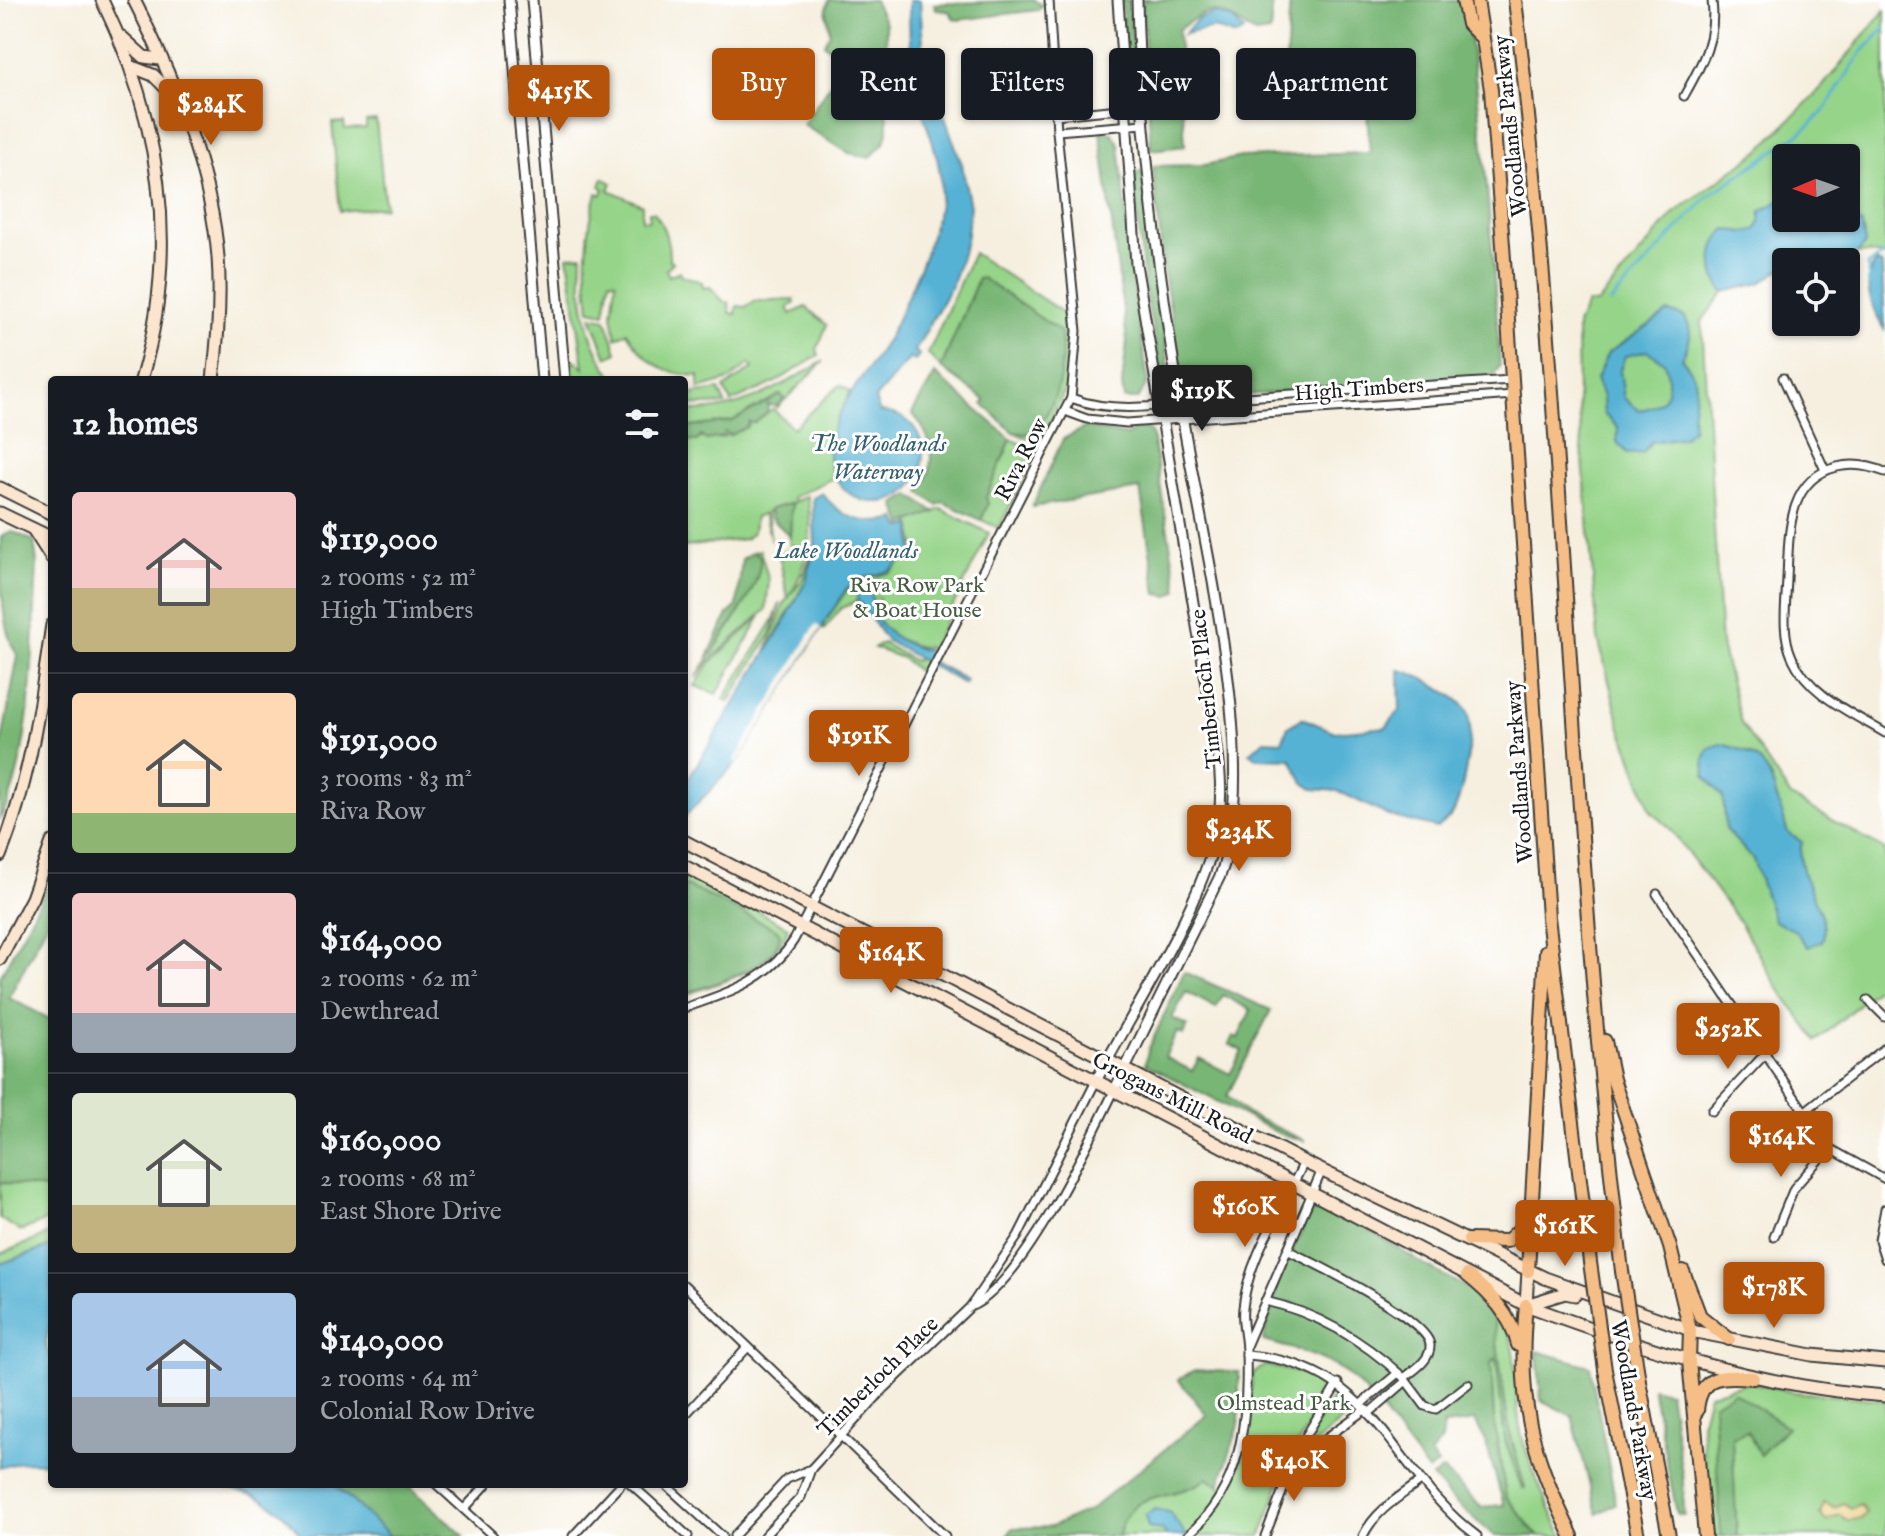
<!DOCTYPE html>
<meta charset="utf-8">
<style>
:root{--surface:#171b24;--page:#242831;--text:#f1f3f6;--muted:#9ea1a6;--line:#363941;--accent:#b45309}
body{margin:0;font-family:"IM FELL English",serif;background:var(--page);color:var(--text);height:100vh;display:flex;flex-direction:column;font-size:30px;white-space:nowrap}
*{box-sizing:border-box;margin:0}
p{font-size:26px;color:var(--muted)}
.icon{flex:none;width:44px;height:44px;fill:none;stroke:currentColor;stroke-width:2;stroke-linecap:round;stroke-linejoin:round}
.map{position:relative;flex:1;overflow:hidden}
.details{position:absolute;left:48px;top:376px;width:640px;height:1112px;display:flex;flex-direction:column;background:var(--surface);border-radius:8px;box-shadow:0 2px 6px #0004}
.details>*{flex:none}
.banner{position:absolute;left:712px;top:48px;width:760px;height:72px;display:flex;gap:16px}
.needle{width:52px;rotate:268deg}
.fabs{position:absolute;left:1772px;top:144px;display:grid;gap:16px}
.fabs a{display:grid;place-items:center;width:88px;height:88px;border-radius:8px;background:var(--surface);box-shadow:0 2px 6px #0004;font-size:40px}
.price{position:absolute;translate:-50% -68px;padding:0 18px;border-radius:8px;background:var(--accent);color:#fff;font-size:26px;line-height:52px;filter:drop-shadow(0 2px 4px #0008)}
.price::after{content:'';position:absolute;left:50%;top:48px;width:24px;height:18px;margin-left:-12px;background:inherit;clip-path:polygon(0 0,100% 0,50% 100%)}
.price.on{background:#222;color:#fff}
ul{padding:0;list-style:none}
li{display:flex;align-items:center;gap:24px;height:200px;padding:0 24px}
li+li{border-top:2px solid var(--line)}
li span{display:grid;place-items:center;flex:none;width:224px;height:160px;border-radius:8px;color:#555}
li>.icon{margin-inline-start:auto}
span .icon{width:96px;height:96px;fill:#fffc;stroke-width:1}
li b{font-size:34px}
h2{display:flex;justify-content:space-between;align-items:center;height:96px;padding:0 24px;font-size:34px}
.tag{padding:0 28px;border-radius:8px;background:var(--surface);box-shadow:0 2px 6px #0004;font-size:28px;line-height:72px}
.tag.on{background:var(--accent);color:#fff}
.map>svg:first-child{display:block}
.green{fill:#96d489;stroke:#597852;stroke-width:2;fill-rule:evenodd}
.forest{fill:#78b675;stroke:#4a6948;stroke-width:2;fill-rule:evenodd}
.sand{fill:#eeda9e;stroke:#857b5d;stroke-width:2}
.water{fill:#56b2d4;stroke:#396778;stroke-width:2;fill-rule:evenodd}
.pier{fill:#f6efdf}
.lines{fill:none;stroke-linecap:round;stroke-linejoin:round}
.stream{stroke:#56b2d4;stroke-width:3}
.minor-casing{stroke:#3d3c39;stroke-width:11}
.tertiary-casing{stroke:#3d3c39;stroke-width:13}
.secondary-casing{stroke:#3d3c39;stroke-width:15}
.primary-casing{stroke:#3d3c39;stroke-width:16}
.minor{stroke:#fff;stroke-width:7}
.tertiary{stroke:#fff;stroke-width:9}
.secondary{stroke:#fbe5cf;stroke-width:11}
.primary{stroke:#f6be87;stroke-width:12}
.primary-bridge-casing{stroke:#3d3c39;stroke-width:16;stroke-linecap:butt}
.primary-bridge{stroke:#f6be87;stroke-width:12}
.labels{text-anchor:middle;stroke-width:6;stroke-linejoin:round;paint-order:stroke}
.street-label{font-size:22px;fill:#1c1c1c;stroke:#fff}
.park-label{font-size:22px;fill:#475c42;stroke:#fff}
.water-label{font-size:24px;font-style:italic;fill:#36606f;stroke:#fff}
</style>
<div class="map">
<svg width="1885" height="1536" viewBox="0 0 1885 1536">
<rect width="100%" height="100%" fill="#fff"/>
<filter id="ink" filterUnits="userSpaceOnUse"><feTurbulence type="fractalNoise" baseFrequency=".0125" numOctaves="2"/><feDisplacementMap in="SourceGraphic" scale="16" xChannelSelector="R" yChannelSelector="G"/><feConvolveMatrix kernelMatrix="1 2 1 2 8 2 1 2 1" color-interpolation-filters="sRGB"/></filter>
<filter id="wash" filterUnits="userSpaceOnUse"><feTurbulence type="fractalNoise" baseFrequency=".006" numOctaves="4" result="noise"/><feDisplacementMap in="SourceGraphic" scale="32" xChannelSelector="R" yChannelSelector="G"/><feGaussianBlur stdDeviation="1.8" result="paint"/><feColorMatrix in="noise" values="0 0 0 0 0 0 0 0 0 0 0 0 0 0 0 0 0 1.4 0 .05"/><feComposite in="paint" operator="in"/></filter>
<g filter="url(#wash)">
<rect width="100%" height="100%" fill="#f6efdf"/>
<g class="green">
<path d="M1885,10V256C1874,251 1822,254 1814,262H1786V266L1760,283L1724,292L1702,321L1721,645L1741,723L1791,797L1885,850V981L1817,1041L1777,986L1739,921L1668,826L1651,811L1620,725L1598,638L1578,400L1577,325L1587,303L1597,304L1674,213L1759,151L1822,87ZM1786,158H1846V218H1786Z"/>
<path d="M376,120L385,207L340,211L332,123L344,122L345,129L366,128V121Z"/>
<path d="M603,178L612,183L609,190L642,205V220H649V212H654C664,225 670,243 669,260L673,262L666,270L669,276L680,271L681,275L702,282L703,288L710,287L725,303L729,302L730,313L736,314L737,306L745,307L755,301L794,299L795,303L788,307L791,314L806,307L827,325L817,349L819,355L772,384L731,402L724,388L753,368L749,364L729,380L699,389V376C663,374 645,362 627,332L616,338L612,314L616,281L610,280L605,313L590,310C584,272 586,229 597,193L601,195L604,189L600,186Z"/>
<path d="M973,253L1062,312L1069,310L1068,383L1040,444L1013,432L1030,434L978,279L941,368L928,354Z"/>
<path d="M582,255C579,298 588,348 616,380H573L572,358L584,367L568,256Z"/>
<path d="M591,316L606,319L617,352L607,357Z"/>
<path d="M824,361L776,409L784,398L781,395L732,421L684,428V411C737,414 780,387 824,361Z"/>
<path d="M840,385L850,391L831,442L835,477L793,497L794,502L807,496C815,534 808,566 788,599L779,555L793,546L789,543L791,503L767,512L771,541L764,514L755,517L753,532L745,539L684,547V440L731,435L773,409L793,428Z"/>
<path d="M719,390L725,404L684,406L685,395Z"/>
<path d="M1011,439L1038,451L999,528L981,520L988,504L986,497Z"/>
<path d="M941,509L989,533L932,648C914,648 882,636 877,616C875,612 876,607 875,603L880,602L879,598L871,599L867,589L857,592L858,601L841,608L824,630L821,628L851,584L891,572L915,545L910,521Z"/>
<path d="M760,550L769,581L766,610L709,661L696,678C714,644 765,593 756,552H753Z"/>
<path d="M811,553L806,581L765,654L785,602L802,580Z"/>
<path d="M781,602L771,634L729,702L724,699L774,619Z"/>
<path d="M761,616L717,694L695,686L710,663Z"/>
<path d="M883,643L914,661L920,658L924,664L920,673L902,658L874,648Z"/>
<path d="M684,872L788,927C777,969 720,983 684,995L755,966L778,931L684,885Z"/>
<path d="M0,1182L52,1190V1218L21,1231L0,1219Z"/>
<path d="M52,1233V1246L0,1264V1254Z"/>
<path d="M1497,1310C1522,1339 1512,1395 1521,1432C1530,1469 1546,1501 1563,1536H1538L1506,1498L1494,1422L1491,1363L1496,1358L1505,1440L1525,1488L1509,1430L1493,1315Z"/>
<path d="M1265,1365L1312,1376L1326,1386V1392L1285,1468L1261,1536H1119C1129,1483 1175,1504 1207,1478L1229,1491L1245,1450L1253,1374Z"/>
<path d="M1748,1382L1793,1392L1885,1400V1536H1710L1701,1423L1709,1394Z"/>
<path d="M1339,1397L1349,1402L1350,1414L1313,1445L1308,1444V1439L1330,1401Z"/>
</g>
<g class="forest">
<path d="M829,0H874L886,25L888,133L884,143L870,158L849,153L803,125L845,62L824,44L830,33L826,9Z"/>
<path d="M1034,0L1042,5L1038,10L958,20L954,19L950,12L936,9L934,4Z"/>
<path d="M1122,0H1128L1136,72L1134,103L1127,88Z"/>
<path d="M1142,0H1273L1270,32L1255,34C1218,9 1216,2 1178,30L1185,146L1151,150Z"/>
<path d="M1290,0H1464C1484,122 1492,243 1500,366L1491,378L1200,398L1184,389L1164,272L1153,166L1205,165L1241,157L1370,153L1364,72L1285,76Z"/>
<path d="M1100,131L1112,133L1119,143L1134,289L1148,381L1138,399H1124L1122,385L1127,341Z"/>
<path d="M1142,171L1171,384H1164L1145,291L1133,173Z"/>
<path d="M982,278L1061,332C1064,371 1060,406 1030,434L1013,432L983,404L985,400L941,368L978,279Z"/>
<path d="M935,374L1011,439L986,497L988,504L981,520L943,502L937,505L920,492C937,464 934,437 912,413Z"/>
<path d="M781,394L783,400L776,406L768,405L767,413L754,423L749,422L747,427L731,435L725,432L723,437L706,440L701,436L697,441L684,440V428L732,421Z"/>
<path d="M1086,427L1127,436L1137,428H1147L1152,435L1178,590L1169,596L1157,594L1140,489L1032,507L1063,439Z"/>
<path d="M910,495L935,512L903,525L895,504Z"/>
<path d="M792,503L790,536L771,518L770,509Z"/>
<path d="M11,531L34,541L37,564C33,635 34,758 0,819V752L18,655C0,635 0,564 1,537Z"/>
<path d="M753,552L760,556C764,585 726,628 713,653L708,656L728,614L737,606L742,559Z"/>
<path d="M684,885L776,929L780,934C777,969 710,984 684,994Z"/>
<path d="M52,886V913L9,998L52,1020V1190L0,1182V977L47,888Z"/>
<path d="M1184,972L1271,1010L1227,1096L1247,1114L1306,1141L1278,1133L1145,1064L1148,1050ZM1186,992L1216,1008L1223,995L1251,1010L1238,1038L1233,1036L1229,1044L1242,1051L1230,1074L1199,1058L1192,1071L1165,1057L1177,1032L1183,1035L1188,1026L1172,1018Z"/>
<path d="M1318,1205L1332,1207L1426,1266L1478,1294L1497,1310L1493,1315L1509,1430L1525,1489H1522L1505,1440L1496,1358L1491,1363L1494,1421L1506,1497L1538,1536H1495L1452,1500L1432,1477L1443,1470L1481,1507L1504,1505L1485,1440L1475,1421L1444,1425L1442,1440L1430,1454L1438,1465L1428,1471C1402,1440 1368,1384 1333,1365C1311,1353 1287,1347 1263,1341L1279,1278L1313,1207Z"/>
<path d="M1537,1351L1590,1366L1616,1504L1597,1514L1572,1416L1541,1400Z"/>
<path d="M1195,1370L1239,1372V1425L1219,1486L1207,1478C1175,1504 1129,1483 1119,1536H1007L1013,1528L1051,1527L1090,1510L1207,1415L1178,1379Z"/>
<path d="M1652,1388L1669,1392L1683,1480L1684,1516L1677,1514Z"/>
<path d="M1734,1392L1787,1427L1760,1455L1747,1431L1732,1437L1737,1536H1721L1713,1404Z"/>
<path d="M334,1484H407L464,1536H390Z"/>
</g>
<path class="sand" d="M1824,1503L1835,1508L1843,1503L1852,1508L1860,1504L1866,1513L1861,1519L1847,1520L1840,1515L1826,1521L1820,1514Z"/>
<g class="water">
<path d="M909,0H920L924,59L962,165L970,207L966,241L952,284L915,351L919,355L915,361L910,358L875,399L880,412C942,414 934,504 875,502C860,502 847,494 839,483C803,434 872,372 891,332C909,295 936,236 940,196C944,160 926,130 918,96C910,64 909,33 909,0Z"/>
<path d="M1215,13L1232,19L1244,31L1235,36L1214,28L1184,34L1198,19Z"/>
<path d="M1783,199H1786V218C1812,218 1843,212 1862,224L1865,245L1855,256L1821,255L1814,262H1786V266L1760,283L1724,292C1709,277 1708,244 1726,230C1747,230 1760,242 1761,211Z"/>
<path d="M1877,262L1882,265L1885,331C1874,313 1858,280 1877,262Z"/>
<path d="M1668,312L1684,316C1695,334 1689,342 1682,359C1709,390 1688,392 1693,428L1684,437L1651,442L1643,453L1628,454L1617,442L1618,428L1604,414L1603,397L1596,379L1608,353ZM1647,351L1664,362C1673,388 1669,405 1639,410L1624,398L1620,370L1625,356Z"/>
<path d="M822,493C841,518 867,527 897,519L901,528L912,525L913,555L906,553C889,584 866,567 846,589L737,763L684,817V785L780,630L806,581L815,544L813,498Z"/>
<path d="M864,588L871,591C871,628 899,644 931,652L927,659L966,680L964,684L886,640L857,599V594Z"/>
<path d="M1399,670C1414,672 1462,697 1468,712C1475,730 1463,792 1454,811C1451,818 1443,823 1437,828L1389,816L1338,791L1313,789L1303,782L1291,759L1258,758L1250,753L1264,740L1282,741L1288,727L1302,718L1335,732L1386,727L1400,710Z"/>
<path d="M1721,744C1774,756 1768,776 1784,819C1784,821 1787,831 1787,831C1791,837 1798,838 1802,842C1792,877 1834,917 1822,941L1808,947L1794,930L1774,921L1753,859L1726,830L1723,797L1705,776L1704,759L1709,748Z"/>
<path d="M52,1246V1319L45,1344L52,1360V1463L20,1462L0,1468V1264Z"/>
<path d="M201,1484H334L390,1536H301C276,1496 244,1490 201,1484Z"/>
<path d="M1155,1509L1169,1512L1187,1536H1166L1163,1530L1148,1528L1145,1515Z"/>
</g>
<path class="pier" d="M816,624L821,628L737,763L734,762Z"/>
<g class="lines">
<g class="stream">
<path d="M1869,286L1868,266L1885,253"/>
<path d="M1610,303L1707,197L1802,132L1823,112L1862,52L1885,28"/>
</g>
</g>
</g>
<g filter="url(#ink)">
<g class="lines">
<g class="minor-casing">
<g id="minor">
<path d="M1684,96C1702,64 1717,38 1712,0"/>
<path d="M1055,115L1142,107"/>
<path d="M1057,131L1144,124"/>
<path d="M1783,378L1825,470"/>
<path d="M1071,398C1121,417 1177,402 1229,398C1324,392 1418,386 1512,380"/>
<path d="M1065,411L1087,419L1127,423L1514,395"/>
<path d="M1885,472C1870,466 1853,463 1837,467C1786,479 1789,537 1787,579C1786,605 1781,632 1792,657C1809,695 1852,713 1885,733"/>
<path d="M1657,894L1829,1148L1885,1179"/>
<path d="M1868,1000L1885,1017"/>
<path d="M684,1008C728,993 768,981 794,940L1071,398L1077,331L1057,131L1049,0"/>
<path d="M1712,1111L1766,1053"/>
<path d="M1804,1112L1885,1048"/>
<path d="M1774,1237L1794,1188L1829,1148"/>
<path d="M1287,1250C1312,1262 1428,1319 1430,1345C1431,1360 1414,1370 1404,1378L1425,1406L1436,1409L1468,1384"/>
<path d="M1885,1259L1879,1240L1885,1209"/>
<path d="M684,1285L945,1536"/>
<path d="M1265,1301C1319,1313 1365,1342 1404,1378"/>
<path d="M970,1307L1018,1236L1097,1079"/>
<path d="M1246,1346L1322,1170"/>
<path d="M1246,1355C1377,1363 1388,1470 1477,1536"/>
<path d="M1361,1404L1398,1373"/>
<path d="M1369,1413L1406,1381"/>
<path d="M684,1416L748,1347"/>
<path d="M1297,1459L1366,1409"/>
<path d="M436,1484L493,1536"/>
<path d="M631,1484L688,1536"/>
<path d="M665,1484L722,1536"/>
<path d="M464,1509L487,1484"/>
<path d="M573,1536L621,1484"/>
<path d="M734,1536L787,1479L811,1469"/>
<path d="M764,1536L801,1497L811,1469L882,1391L970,1307C1021,1287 1090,1140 1115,1089"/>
<path d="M1187,1536C1243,1487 1248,1421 1246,1351C1246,1337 1241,1323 1243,1308C1248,1257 1283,1208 1304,1162"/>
<path d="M1265,1536L1301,1444L1338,1383"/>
<path d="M1363,1536C1375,1511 1399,1497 1421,1481"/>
</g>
</g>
<g class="tertiary-casing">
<g id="tertiary">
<path d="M509,0L542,380"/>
<path d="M532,0L565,380"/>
<path d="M1097,1079C1134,1009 1209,895 1219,819C1223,788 1219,757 1214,727L1136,264L1118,0"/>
<path d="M1115,1089L1220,876C1262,767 1202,539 1183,421C1160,282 1140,142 1137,0"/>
</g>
</g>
<g class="secondary-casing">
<g id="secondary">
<path d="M102,0C161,122 180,249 141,380"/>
<path d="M134,0C173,77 211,170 218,257C221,298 218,339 213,380"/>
<path d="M122,37L144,57L160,59"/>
<path d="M130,66L153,75L172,94"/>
<path d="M0,488L52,514"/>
<path d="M0,513L52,538"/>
<path d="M33,529L52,559"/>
<path d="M684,841L1304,1162L1545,1278L1696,1332L1812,1355L1885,1362"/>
<path d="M0,856C30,782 40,704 52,625"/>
<path d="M684,866L1526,1305C1643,1348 1759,1387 1885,1396"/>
<path d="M0,959L32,898L52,842"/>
<path d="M1526,1305L1565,1293L1575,1295"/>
<path d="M1526,1305L1528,1271"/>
</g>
</g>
<g class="primary-casing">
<g id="primary">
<path d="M1463,0L1468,24L1482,38"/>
<path d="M1477,0L1491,90L1503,245L1548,917L1590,1262"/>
<path d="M1515,0C1567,422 1570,849 1622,1271"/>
<path d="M1605,1041L1613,1079L1670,1247L1690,1330L1689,1361L1705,1536"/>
<path d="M1469,1240L1507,1241L1521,1228L1529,1211"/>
<path d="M1528,1271L1546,951"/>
<path d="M1683,1271L1700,1316L1729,1339"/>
<path d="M1467,1275C1491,1294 1511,1315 1518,1345"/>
<path d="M1526,1305C1517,1402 1530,1449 1572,1536"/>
<path d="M1605,1370L1638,1536"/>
<path d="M1639,1381L1669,1536"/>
<path d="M1697,1411C1700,1374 1722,1375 1753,1378"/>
</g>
</g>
<use href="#minor" class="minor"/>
<use href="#tertiary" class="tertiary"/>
<use href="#secondary" class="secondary"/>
<use href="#primary" class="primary"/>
<g class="primary-bridge-casing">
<g id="primary-bridge">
<path d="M1590,1262L1605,1370"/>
<path d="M1622,1271L1639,1381"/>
</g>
</g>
<use href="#primary-bridge" class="primary-bridge"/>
</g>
</g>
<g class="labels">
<g class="street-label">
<text transform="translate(1509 126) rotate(-96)" y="8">Woodlands Parkway</text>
<text transform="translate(1359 388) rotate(-4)" y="8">High Timbers</text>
<text transform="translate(1020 459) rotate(-63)" y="8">Riva Row</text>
<text transform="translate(1205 689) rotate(-96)" y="8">Timberloch Place</text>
<text transform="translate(1518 772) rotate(-94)" y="8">Woodlands Parkway</text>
<text transform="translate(1173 1097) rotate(27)" y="8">Grogans Mill Road</text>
<text transform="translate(877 1376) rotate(-45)" y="8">Timberloch Place</text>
<text transform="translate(1635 1410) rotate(80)" y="8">Woodlands Parkway</text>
</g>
<g class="park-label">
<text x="917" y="592">Riva Row Park<tspan x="917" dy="25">&amp; Boat House</tspan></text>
<text x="1284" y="1410">Olmstead Park</text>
</g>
<g class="water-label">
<text x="878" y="451">The Woodlands<tspan x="878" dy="28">Waterway</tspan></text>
<text x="846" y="558">Lake Woodlands</text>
</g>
</g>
</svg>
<div class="fabs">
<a><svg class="needle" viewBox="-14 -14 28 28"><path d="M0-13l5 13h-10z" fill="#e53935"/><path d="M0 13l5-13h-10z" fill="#9ea1a6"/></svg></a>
<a><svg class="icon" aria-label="locate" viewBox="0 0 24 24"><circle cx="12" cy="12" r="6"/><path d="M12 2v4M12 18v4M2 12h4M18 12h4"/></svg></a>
</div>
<b class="price" style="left:559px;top:133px">$415K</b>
<b class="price" style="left:211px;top:147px">$284K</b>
<b class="price on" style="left:1202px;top:433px">$119K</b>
<b class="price" style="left:859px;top:778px">$191K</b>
<b class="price" style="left:1239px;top:873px">$234K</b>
<b class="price" style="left:891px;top:995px">$164K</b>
<b class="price" style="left:1728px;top:1071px">$252K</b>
<b class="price" style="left:1781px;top:1179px">$164K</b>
<b class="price" style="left:1245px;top:1249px">$160K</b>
<b class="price" style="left:1565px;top:1268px">$161K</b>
<b class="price" style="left:1774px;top:1330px">$178K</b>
<b class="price" style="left:1294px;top:1503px">$140K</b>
<div class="banner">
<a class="tag on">Buy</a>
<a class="tag">Rent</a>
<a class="tag">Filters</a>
<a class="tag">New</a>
<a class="tag">Apartment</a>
</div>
<section class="details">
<h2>12 homes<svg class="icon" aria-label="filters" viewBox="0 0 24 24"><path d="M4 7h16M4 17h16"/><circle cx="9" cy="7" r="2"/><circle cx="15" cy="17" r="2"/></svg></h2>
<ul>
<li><span style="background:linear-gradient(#f6c9c9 60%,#c2b280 0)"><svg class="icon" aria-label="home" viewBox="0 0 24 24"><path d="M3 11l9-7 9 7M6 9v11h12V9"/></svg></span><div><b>$119,000</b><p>2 rooms · 52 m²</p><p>High Timbers</p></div></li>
<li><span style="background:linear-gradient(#ffd9b3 75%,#8fb573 0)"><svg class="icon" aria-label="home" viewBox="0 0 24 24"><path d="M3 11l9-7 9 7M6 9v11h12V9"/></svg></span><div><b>$191,000</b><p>3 rooms · 83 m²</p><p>Riva Row</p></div></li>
<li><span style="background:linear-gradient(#f6c9c9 75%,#9aa5b1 0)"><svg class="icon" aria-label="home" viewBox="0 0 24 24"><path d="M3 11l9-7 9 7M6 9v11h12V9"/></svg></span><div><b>$164,000</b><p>2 rooms · 62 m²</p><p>Dewthread</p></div></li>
<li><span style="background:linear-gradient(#dfe7d0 70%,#c2b280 0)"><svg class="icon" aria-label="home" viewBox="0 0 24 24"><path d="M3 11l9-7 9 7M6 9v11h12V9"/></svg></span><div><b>$160,000</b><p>2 rooms · 68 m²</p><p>East Shore Drive</p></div></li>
<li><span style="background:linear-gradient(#a9c7e8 65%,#9aa5b1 0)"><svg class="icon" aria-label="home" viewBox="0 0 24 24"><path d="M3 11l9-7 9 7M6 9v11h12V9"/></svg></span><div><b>$140,000</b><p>2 rooms · 64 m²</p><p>Colonial Row Drive</p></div></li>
</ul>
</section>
</div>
